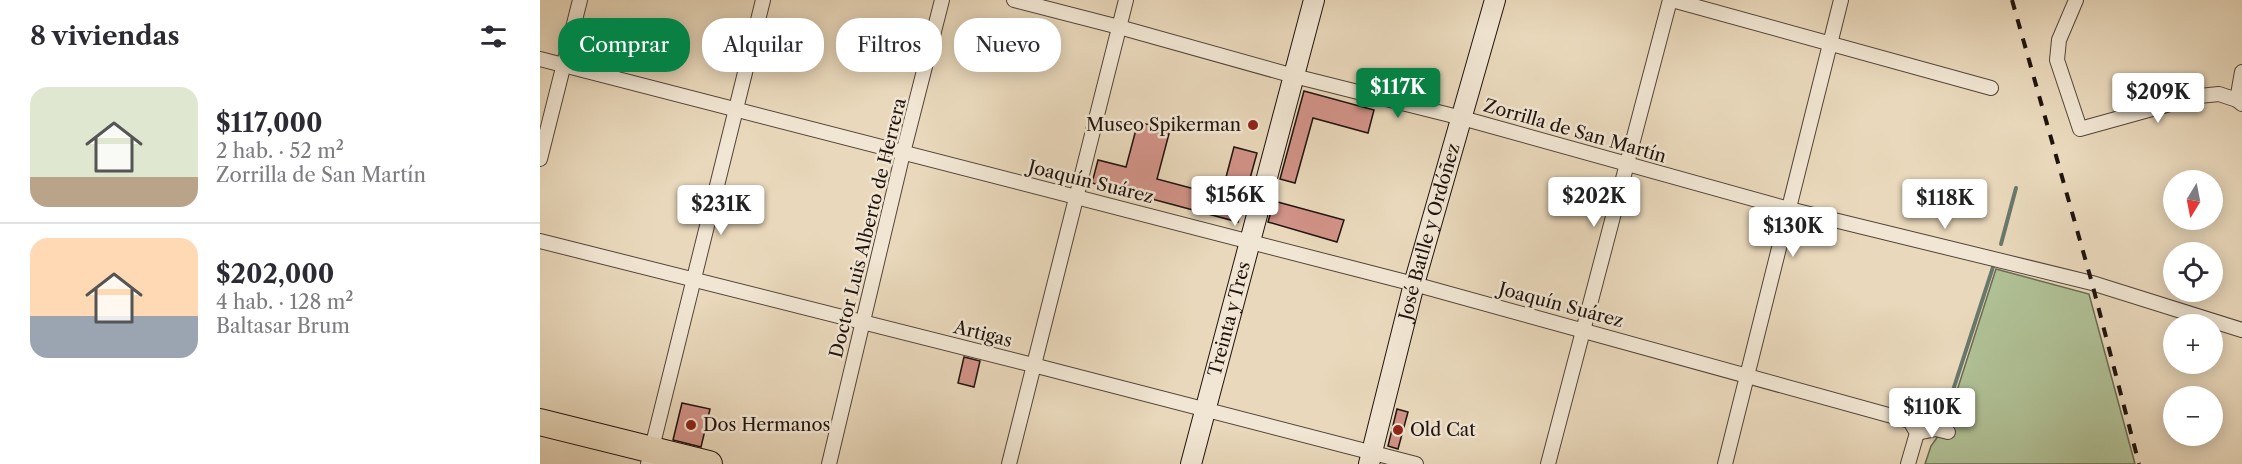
<!DOCTYPE html>
<html lang="es">
<meta charset="utf-8">
<style>
:root{--surface:#fff;--page:#f7f7f7;--text:#2b2b33;--muted:#7c7c81;--line:#e1e1e2;--accent:#0b8043}
body{margin:0;font-family:"Libre Caslon Text",serif;background:var(--page);color:var(--text);height:100vh;display:flex;flex-direction:column;font-size:22px;white-space:nowrap}
*{box-sizing:border-box;margin:0}
p{font-size:20px;color:var(--muted)}
.icon{flex:none;width:33px;height:33px;fill:none;stroke:currentColor;stroke-width:2;stroke-linecap:round;stroke-linejoin:round}
.map{position:relative;flex:1;overflow:hidden}
.details{display:flex;flex-direction:column;background:var(--surface);width:540px}
.details>*{flex:none}
.guide{position:absolute;left:18px;top:18px;width:570px;height:54px;display:flex;gap:12px}
.needle{width:39px;rotate:190deg}
.tools{position:absolute;left:1623px;top:170px;display:grid;gap:12px}
.tools a{display:grid;place-items:center;width:60px;height:60px;border-radius:50%;background:var(--surface);box-shadow:0 3px 15px #0003;font-size:30px}
.price{position:absolute;translate:-50% -51px;padding:0 14px;border-radius:6px;background:#fff;color:#222;font-size:20px;line-height:39px;filter:drop-shadow(0 2px 3px #0008)}
.price::after{content:'';position:absolute;left:50%;top:36px;width:18px;height:14px;margin-left:-9px;background:inherit;clip-path:polygon(0 0,100% 0,50% 100%)}
.price.current{background:var(--accent);color:#fff}
ul{padding:0;list-style:none}
li{display:flex;align-items:center;gap:18px;height:150px;padding:0 30px}
li+li{border-top:2px solid var(--line)}
li span{display:grid;place-items:center;flex:none;width:168px;height:120px;border-radius:18px;color:#555}
li>.icon{margin-inline-start:auto}
span .icon{width:72px;height:72px;fill:#fffc;stroke-width:1}
li b{font-size:26px}
h2{display:flex;justify-content:space-between;align-items:center;height:72px;padding:0 30px;font-size:26px}
.chip{padding:0 21px;border-radius:24px;background:var(--surface);box-shadow:0 3px 15px #0003;font-size:21px;line-height:54px}
.chip.current{background:var(--accent);color:#fff}
main{display:flex;flex:1;min-height:0}
.map>svg:first-child{display:block}
.green{fill:#b0c095;stroke:#686a52;stroke-width:1.5}
.lines{fill:none;stroke-linecap:round;stroke-linejoin:round}
.stream{stroke:#68786c;stroke-width:4}
.building{fill:#d29388;stroke:#1f130e;stroke-width:1.5}
.street-casing{stroke:#524439;stroke-width:16}
.secondary-casing{stroke:#1f130e;stroke-width:22}
.highway-casing{stroke:#1f130e;stroke-width:28}
.street{stroke:#f1e6d3;stroke-width:14}
.secondary{stroke:#f1e6d3;stroke-width:20}
.highway{stroke:#e9d8bb;stroke-width:26}
.rail{stroke:#1f130e;stroke-width:4;stroke-dasharray:10 10;stroke-linecap:butt}
.poi-dot{fill:#8f2418;stroke:#f1e6d3;stroke-width:2}
.labels{text-anchor:middle;stroke-width:5;stroke-linejoin:round;paint-order:stroke}
.poi-label{font-size:18px;fill:#1f130e;stroke:#f1e6d3;text-anchor:start}
.street-label{font-size:18px;fill:#1f130e;stroke:#f1e6d3}
</style>
<main>
<section class="details">
<h2>8 viviendas<svg class="icon" aria-label="filters" viewBox="0 0 24 24"><path d="M4 7h16M4 17h16"/><circle cx="9" cy="7" r="2"/><circle cx="15" cy="17" r="2"/></svg></h2>
<ul>
<li><span style="background:linear-gradient(#dfe7d0 75%,#b9a48a 0)"><svg class="icon" aria-label="home" viewBox="0 0 24 24"><path d="M3 11l9-7 9 7M6 9v11h12V9"/></svg></span><div><b>$117,000</b><p>2 hab. · 52 m²</p><p>Zorrilla de San Martín</p></div></li>
<li><span style="background:linear-gradient(#ffd9b3 65%,#9aa5b1 0)"><svg class="icon" aria-label="home" viewBox="0 0 24 24"><path d="M3 11l9-7 9 7M6 9v11h12V9"/></svg></span><div><b>$202,000</b><p>4 hab. · 128 m²</p><p>Baltasar Brum</p></div></li>
</ul>
</section>
<div class="map">
<svg width="1702" height="464" viewBox="0 0 1702 464">
<rect width="100%" height="100%" fill="#e9d8bb"/>
<filter id="stains"><feTurbulence type="fractalNoise" baseFrequency=".00333" numOctaves="4"/><feColorMatrix values="0 0 0 0 .2 0 0 0 0 .09 0 0 0 0 .02 0 0 0 .5 -.17"/></filter>
<radialGradient id="worn" r=".72"><stop offset=".6" stop-color="#630" stop-opacity="0"/><stop offset="1" stop-color="#630" stop-opacity=".3"/></radialGradient>
<path class="green" d="M1456,269L1549,294L1595,464H1385L1391,446L1406,425Z"/>
<g class="lines">
<g class="stream">
<path d="M1461,244L1476,188"/>
<path d="M1404,418L1454,264"/>
</g>
</g>
<g class="building">
<path d="M764,91L834,110L828,133L773,118L755,183L740,179Z"/>
<path d="M598,122L630,130L617,179L681,196L694,147L717,153L698,222L552,183L558,160L586,167Z"/>
<path d="M734,201L804,220L797,242L728,222Z"/>
<path d="M424,357L440,361L434,387L418,383Z"/>
<path d="M142,403L170,409L161,447L133,440Z"/>
<path d="M857,409L868,412L858,449L848,446Z"/>
</g>
<g class="lines">
<g class="street-casing">
<g id="street">
<path d="M474,0L579,27L754,76L922,118L1249,209L1552,283L1702,330"/>
<path d="M1132,0L1451,88"/>
<path d="M1536,0L1519,40L1517,60L1540,129L1659,96L1679,94L1697,100L1702,104"/>
<path d="M0,59L874,284L1370,421L1377,433L1368,464"/>
<path d="M1697,100L1702,72"/>
<path d="M0,159L40,0"/>
<path d="M0,241L493,365L876,464"/>
<path d="M1377,433L1396,429L1408,432"/>
<path d="M108,464L223,0"/>
<path d="M289,464L363,153L402,0"/>
<path d="M469,464L586,0"/>
<path d="M1008,464L1130,0"/>
<path d="M1185,464L1301,0"/>
</g>
</g>
<g class="secondary-casing">
<g id="secondary">
<path id="s1" d="M651,464L774,0"/>
<path id="s2" d="M829,464L874,284L955,0"/>
</g>
</g>
<g class="highway-casing">
<path id="highway" d="M0,422L169,464"/>
</g>
<use href="#street" class="street"/>
<use href="#secondary" class="secondary"/>
<use href="#highway" class="highway"/>
<path class="rail" d="M1472,0L1552,283L1599,464"/>
</g>
<g class="poi-dot">
<circle cx="713" cy="125" r="6"/>
<circle cx="151" cy="425" r="6"/>
<circle cx="858" cy="430" r="6"/>
</g>
<g class="labels">
<g class="poi-label">
<text x="701" y="131" text-anchor="end">Museo Spikerman</text>
<text x="163" y="431">Dos Hermanos</text>
<text x="870" y="436">Old Cat</text>
</g>
<g class="street-label">
<text transform="translate(1035 131) rotate(16)" y="6">Zorrilla de San Martín</text>
<text transform="translate(551 182) rotate(14)" y="6">Joaquín Suárez</text>
<text transform="translate(328 228) rotate(-76)" y="6">Doctor Luis Alberto de Herrera</text>
<text dy="6" stroke="none"><textPath href="#s2" startOffset="240">José Batlle y Ordóñez</textPath></text>
<text transform="translate(1021 305) rotate(15)" y="6">Joaquín Suárez</text>
<text dy="6" stroke="none"><textPath href="#s1" startOffset="150">Treinta y Tres</textPath></text>
<text transform="translate(443 334) rotate(14)" y="6">Artigas</text>
</g>
</g>
<rect width="100%" height="100%" filter="url(#stains)"/>
<rect width="100%" height="100%" fill="url(#worn)"/>
</svg>
<div class="tools">
<a><svg class="needle" viewBox="-14 -14 28 28"><path d="M0-13l5 13h-10z" fill="#e53935"/><path d="M0 13l5-13h-10z" fill="#7c7c81"/></svg></a>
<a><svg class="icon" aria-label="locate" viewBox="0 0 24 24"><circle cx="12" cy="12" r="6"/><path d="M12 2v4M12 18v4M2 12h4M18 12h4"/></svg></a>
<a>+</a>
<a>−</a>
</div>
<b class="price current" style="left:858px;top:119px">$117K</b>
<b class="price" style="left:1618px;top:124px">$209K</b>
<b class="price" style="left:695px;top:227px">$156K</b>
<b class="price" style="left:1054px;top:228px">$202K</b>
<b class="price" style="left:1405px;top:230px">$118K</b>
<b class="price" style="left:181px;top:236px">$231K</b>
<b class="price" style="left:1253px;top:258px">$130K</b>
<b class="price" style="left:1392px;top:439px">$110K</b>
<div class="guide">
<a class="chip current">Comprar</a>
<a class="chip">Alquilar</a>
<a class="chip">Filtros</a>
<a class="chip">Nuevo</a>
</div>
</div>
</main>
